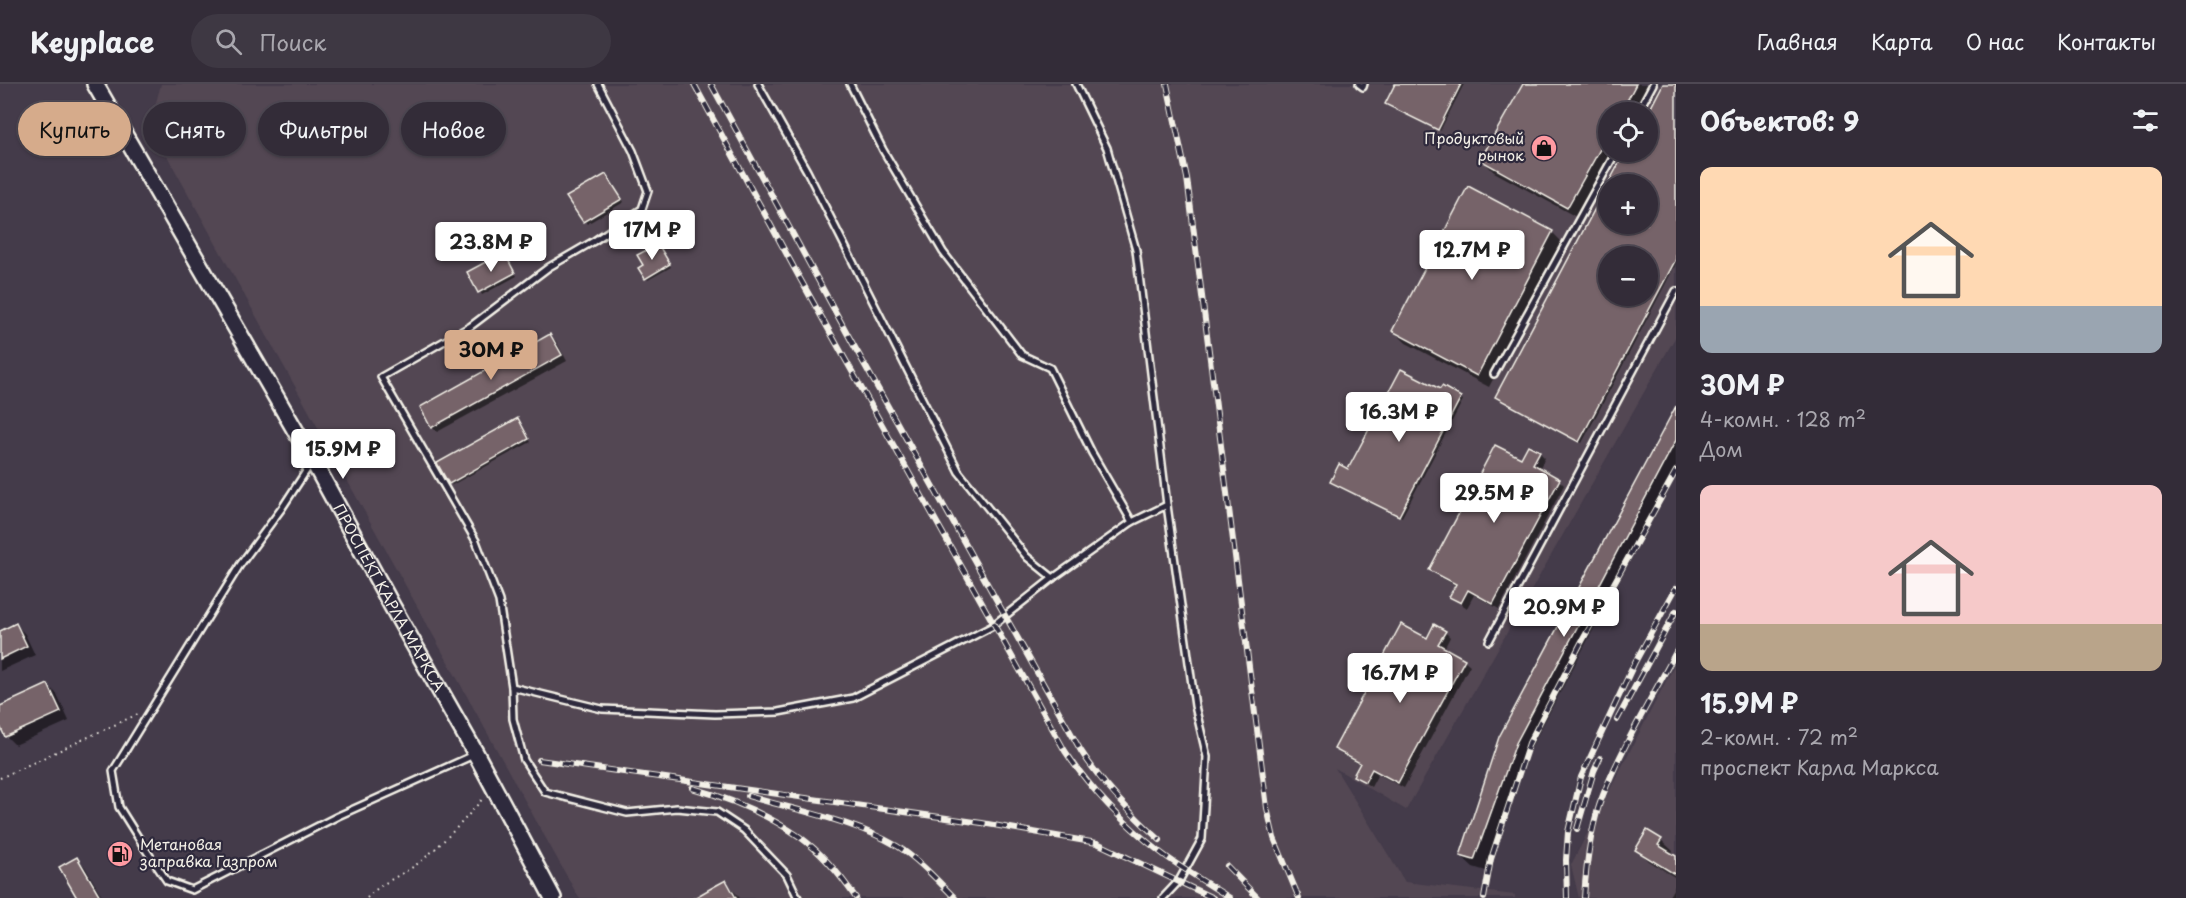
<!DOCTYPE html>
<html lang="ru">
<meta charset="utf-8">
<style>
:root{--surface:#332c38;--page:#3e3843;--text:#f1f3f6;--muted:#a9a7ae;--line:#4e4853;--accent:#d6ab8b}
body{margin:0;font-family:"Playpen Sans",sans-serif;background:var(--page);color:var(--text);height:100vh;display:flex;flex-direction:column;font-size:22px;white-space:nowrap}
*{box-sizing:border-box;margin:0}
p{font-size:20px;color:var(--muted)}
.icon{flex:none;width:33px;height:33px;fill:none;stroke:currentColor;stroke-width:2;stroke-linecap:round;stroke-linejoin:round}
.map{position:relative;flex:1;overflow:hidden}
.side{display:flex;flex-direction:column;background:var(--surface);width:510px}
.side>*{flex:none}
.top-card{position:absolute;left:18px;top:18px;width:570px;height:54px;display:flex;gap:12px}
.fabs{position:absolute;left:1598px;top:18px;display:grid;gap:12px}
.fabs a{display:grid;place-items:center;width:60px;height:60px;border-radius:50%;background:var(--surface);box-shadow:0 2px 4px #0004,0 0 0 2px var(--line);font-size:30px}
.price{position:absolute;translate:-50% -51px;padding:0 14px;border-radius:6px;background:#fff;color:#222;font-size:20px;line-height:39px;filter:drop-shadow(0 2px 3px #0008)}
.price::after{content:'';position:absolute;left:50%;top:36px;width:18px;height:14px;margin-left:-9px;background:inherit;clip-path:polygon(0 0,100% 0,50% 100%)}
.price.current{background:var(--accent);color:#111}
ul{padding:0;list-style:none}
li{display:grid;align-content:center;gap:12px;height:318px;padding:0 24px}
li span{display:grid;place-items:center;height:186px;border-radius:12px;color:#555}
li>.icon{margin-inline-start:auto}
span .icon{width:108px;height:108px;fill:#fffc;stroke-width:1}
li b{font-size:26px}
h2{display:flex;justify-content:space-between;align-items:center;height:72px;padding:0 24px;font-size:26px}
.pill{padding:0 21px;border-radius:27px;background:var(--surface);box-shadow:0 2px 4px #0004,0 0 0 2px var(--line);font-size:21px;line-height:54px}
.pill.current{background:var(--accent);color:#111}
header{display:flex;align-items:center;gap:36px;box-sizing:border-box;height:84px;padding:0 30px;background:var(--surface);border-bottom:2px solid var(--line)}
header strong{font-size:28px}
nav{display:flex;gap:33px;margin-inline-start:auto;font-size:21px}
.search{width:420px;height:54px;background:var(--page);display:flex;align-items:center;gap:15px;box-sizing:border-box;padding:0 21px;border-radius:33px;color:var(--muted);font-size:22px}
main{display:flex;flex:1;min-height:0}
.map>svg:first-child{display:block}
.built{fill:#534753;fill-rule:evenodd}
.shadow{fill:#0007;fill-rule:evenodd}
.building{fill:#766369;stroke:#f4f1e8;stroke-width:1.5;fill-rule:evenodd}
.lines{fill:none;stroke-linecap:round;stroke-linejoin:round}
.lane-casing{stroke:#f4f1e8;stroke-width:10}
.secondary-casing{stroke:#f4f1e8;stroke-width:20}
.path{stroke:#f4f1e8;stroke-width:2;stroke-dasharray:1.5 4.5;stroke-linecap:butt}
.lane{stroke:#2f2a3d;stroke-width:5}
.secondary{stroke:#2f2a3d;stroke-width:15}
.rail-casing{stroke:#f4f1e8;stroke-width:6}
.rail{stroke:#2f2a3d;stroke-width:4;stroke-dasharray:11;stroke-linecap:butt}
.labels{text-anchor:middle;stroke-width:4.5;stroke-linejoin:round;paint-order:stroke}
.poi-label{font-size:15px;fill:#f4f1e8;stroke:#2f2a3d;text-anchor:end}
.street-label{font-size:15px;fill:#f4f1e8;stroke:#2f2a3d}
</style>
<header>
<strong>Keyplace</strong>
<div class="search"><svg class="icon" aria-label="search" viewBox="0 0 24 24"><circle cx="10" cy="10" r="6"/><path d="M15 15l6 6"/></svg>Поиск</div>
<nav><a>Главная</a><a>Карта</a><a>О нас</a><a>Контакты</a></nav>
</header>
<main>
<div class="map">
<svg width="1676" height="814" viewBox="0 0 1676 814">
<rect width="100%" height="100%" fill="#443b4a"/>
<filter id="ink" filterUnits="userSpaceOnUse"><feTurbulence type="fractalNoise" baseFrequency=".0167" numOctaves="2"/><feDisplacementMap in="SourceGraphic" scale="12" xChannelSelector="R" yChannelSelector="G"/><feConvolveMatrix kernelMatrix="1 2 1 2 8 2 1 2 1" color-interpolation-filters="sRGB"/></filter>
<g filter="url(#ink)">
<g class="built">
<path d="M161,0H1676V252L1406,726L1335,684L1405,798L1515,811V814H579L150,41ZM1608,28H1647V68H1608ZM1608,100H1647V140H1608ZM1608,172H1647V212H1608Z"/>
<path d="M1676,578V814H1579L1571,781Z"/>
</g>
<g class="shadow">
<path d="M1396,0H1464L1440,47L1389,22Z"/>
<path d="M1524,0H1655L1639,28H1608V68H1617L1580,135L1494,88L1482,76Z"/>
<path d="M1665,0H1676V180L1582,359L1497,313L1608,102V140H1647V100H1609L1626,68H1647V29L1649,30ZM1608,172H1647V212H1608Z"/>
<path d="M608,94L624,118L587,140L569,114Z"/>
<path d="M1552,148L1564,160L1489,303L1406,259L1394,247Z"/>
<path d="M658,162L671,183L648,196L646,194Z"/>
<path d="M506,172L517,192L482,211L469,189Z"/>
<path d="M550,252L556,257L567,277L437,348L432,343Z"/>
<path d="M1443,304L1463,316L1402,433L1334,400Z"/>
<path d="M1676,327V389L1527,671L1486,787L1473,783L1461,772Z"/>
<path d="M520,338L531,358L452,401L450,399Z"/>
<path d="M1540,369L1545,374L1539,385L1559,396L1564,401L1499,525L1474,511L1467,524L1451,513L1456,502L1437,491L1431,486L1528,386L1531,388Z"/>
<path d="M16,541L25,550L35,571L0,587V549Z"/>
<path d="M1445,548L1450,553L1444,565L1464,576L1470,581L1404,704L1378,690L1371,703L1355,692L1361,681L1341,670L1335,664L1427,556Z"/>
<path d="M48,602L57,610L69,637L15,661L7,653L0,638V624Z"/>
<path d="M1661,756L1673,767L1671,771L1676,774V794L1649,777L1637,766Z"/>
<path d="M77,774L85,783L103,814H78Z"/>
<path d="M726,798L740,814H697Z"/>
<path d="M1676,800V814H1668Z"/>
</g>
<g class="building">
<path d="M1395,0H1461L1438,46L1385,20Z"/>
<path d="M1523,0H1636L1621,28H1608V51L1567,124L1480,76Z"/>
<path d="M1663,0H1676V175L1579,358L1495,313L1625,68H1647V31ZM1608,100H1647V140H1608ZM1608,172H1647V212H1608Z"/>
<path d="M606,90L622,115L583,138L566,113Z"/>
<path d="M1468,102L1553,147L1477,292L1392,247Z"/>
<path d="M658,160L670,180L645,195L638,184L643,181L637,171Z"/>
<path d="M504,168L515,189L478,209L467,188Z"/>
<path d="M550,250L562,271L431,344L420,323Z"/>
<path d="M1401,285L1440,305L1442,302L1461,313L1399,432L1330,398L1339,380L1348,385Z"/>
<path d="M1676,322V356L1516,659L1474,776L1460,772L1499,653Z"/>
<path d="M518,334L529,355L449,400L437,379Z"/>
<path d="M1495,361L1521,374L1528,361L1540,367L1533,380L1560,395L1493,520L1468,506L1461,519L1449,513L1456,500L1429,486Z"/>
<path d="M16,539L27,562L0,575V547Z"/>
<path d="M1401,540L1427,554L1434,540L1446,547L1438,560L1465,575L1398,699L1372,685L1365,698L1353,692L1360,679L1334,665Z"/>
<path d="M48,600L61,628L5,653L0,642V622Z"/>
<path d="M1647,746L1662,755L1658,761L1676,772V791L1635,766Z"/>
<path d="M77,773L101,814H77L59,783Z"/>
<path d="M726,796L736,814H694L715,802Z"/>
</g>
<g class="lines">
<g class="lane-casing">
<g id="lane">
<path d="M598,0L633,67L648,107L642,125L594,157L549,183L471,242L381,293L476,457L499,517L512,603L513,635L524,676L545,708L627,729L677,724L717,728L744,746L787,791L798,814"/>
<path d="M758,0L807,87L959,388L1027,473L1053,494"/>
<path d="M850,0L883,66L943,168L1022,271L1050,284L1092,369L1132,438"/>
<path d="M1076,0L1107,64L1136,166L1167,421L1195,622L1207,673L1202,755L1179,797L1163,814"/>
<path d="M1359,0L1363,3L1364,0"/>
<path d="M1638,28L1653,0"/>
<path d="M1494,290L1616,68"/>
<path d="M312,378L282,424L240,481L113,687L119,723L146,766L167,797L192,806L338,732L476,670"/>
<path d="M1489,557L1676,207"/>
<path d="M512,603L602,625L715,630L778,628L853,614L991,543L1053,494L1132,438L1167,421"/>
</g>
</g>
<g class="secondary-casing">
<g id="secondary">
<path id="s1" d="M95,0L313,377L392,522L476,670L553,814"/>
</g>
</g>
<g class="path">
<path d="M0,694L138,630"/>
<path d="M367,814C382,797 404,791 421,777C444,758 465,736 484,713"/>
</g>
<use href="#lane" class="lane"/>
<use href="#secondary" class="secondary"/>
<g class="rail-casing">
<g id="rail">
<path d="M694,0L798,191L1065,667C1091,706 1123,739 1160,768C1182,785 1207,799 1230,814"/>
<path d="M711,0L853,260L1081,667C1103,701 1130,729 1160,756"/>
<path d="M1167,0L1187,94L1267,724L1274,754L1299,814"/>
<path d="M1617,636L1676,527"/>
<path d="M539,676L982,739L1097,759L1213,814"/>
<path d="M692,704C729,714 768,731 800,753C822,769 841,792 856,814"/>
<path d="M748,712C795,726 855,737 897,762C918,775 938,797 955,814"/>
<path d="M1577,745L1594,687L1600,674"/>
<path d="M1227,782L1258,814"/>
<path d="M1484,814L1491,775L1529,659L1581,559L1676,387"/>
<path d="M1567,814L1566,776L1568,748L1581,693L1635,578L1676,504"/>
<path d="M1584,814C1586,782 1591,740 1603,711C1623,661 1651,615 1676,568"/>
</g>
</g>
<use href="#rail" class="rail"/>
</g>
</g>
<defs>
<g id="shop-disc" transform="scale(1.35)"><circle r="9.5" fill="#ff9aa2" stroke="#2f2a3d"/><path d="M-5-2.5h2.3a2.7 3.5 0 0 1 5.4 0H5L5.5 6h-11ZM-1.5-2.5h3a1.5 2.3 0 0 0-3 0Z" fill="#111"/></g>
<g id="fuel-disc" transform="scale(1.35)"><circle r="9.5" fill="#ff9aa2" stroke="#2f2a3d"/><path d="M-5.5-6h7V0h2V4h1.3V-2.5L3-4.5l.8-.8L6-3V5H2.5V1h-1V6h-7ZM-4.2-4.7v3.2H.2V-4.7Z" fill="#111"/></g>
</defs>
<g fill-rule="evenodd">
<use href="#shop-disc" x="1544" y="64"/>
<use href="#fuel-disc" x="120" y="770"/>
</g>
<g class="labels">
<g class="poi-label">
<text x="1524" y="60">Продуктовый<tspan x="1524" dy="17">рынок</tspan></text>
<text x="140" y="766" text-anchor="start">Метановая<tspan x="140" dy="17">заправка Газпром</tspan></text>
</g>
<g class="street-label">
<text dy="5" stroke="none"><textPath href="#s1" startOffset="592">ПРОСПЕКТ КАРЛА МАРКСА</textPath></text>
</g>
</g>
</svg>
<div class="fabs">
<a><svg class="icon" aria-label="locate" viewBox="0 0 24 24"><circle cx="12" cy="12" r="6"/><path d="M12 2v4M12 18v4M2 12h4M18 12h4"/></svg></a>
<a>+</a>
<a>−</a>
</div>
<b class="price" style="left:652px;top:177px">17M ₽</b>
<b class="price" style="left:491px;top:189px">23.8M ₽</b>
<b class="price" style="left:1472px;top:197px">12.7M ₽</b>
<b class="price current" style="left:491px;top:297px">30M ₽</b>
<b class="price" style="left:1399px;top:359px">16.3M ₽</b>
<b class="price" style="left:343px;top:396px">15.9M ₽</b>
<b class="price" style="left:1494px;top:440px">29.5M ₽</b>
<b class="price" style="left:1564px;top:554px">20.9M ₽</b>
<b class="price" style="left:1400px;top:620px">16.7M ₽</b>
<div class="top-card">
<a class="pill current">Купить</a>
<a class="pill">Снять</a>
<a class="pill">Фильтры</a>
<a class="pill">Новое</a>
</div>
</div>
<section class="side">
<h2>Объектов: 9<svg class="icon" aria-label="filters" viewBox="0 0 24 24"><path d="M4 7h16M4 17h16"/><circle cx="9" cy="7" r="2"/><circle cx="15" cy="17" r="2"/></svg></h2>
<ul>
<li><span style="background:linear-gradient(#ffd9b3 75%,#9aa5b1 0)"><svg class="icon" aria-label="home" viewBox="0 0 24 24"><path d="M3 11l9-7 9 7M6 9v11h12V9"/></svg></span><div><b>30M ₽</b><p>4-комн. · 128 m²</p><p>Дом</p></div></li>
<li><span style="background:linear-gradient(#f6c9c9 75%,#b9a48a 0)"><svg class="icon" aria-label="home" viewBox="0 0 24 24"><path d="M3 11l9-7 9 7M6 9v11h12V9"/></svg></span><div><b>15.9M ₽</b><p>2-комн. · 72 m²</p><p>проспект Карла Маркса</p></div></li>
</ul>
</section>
</main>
